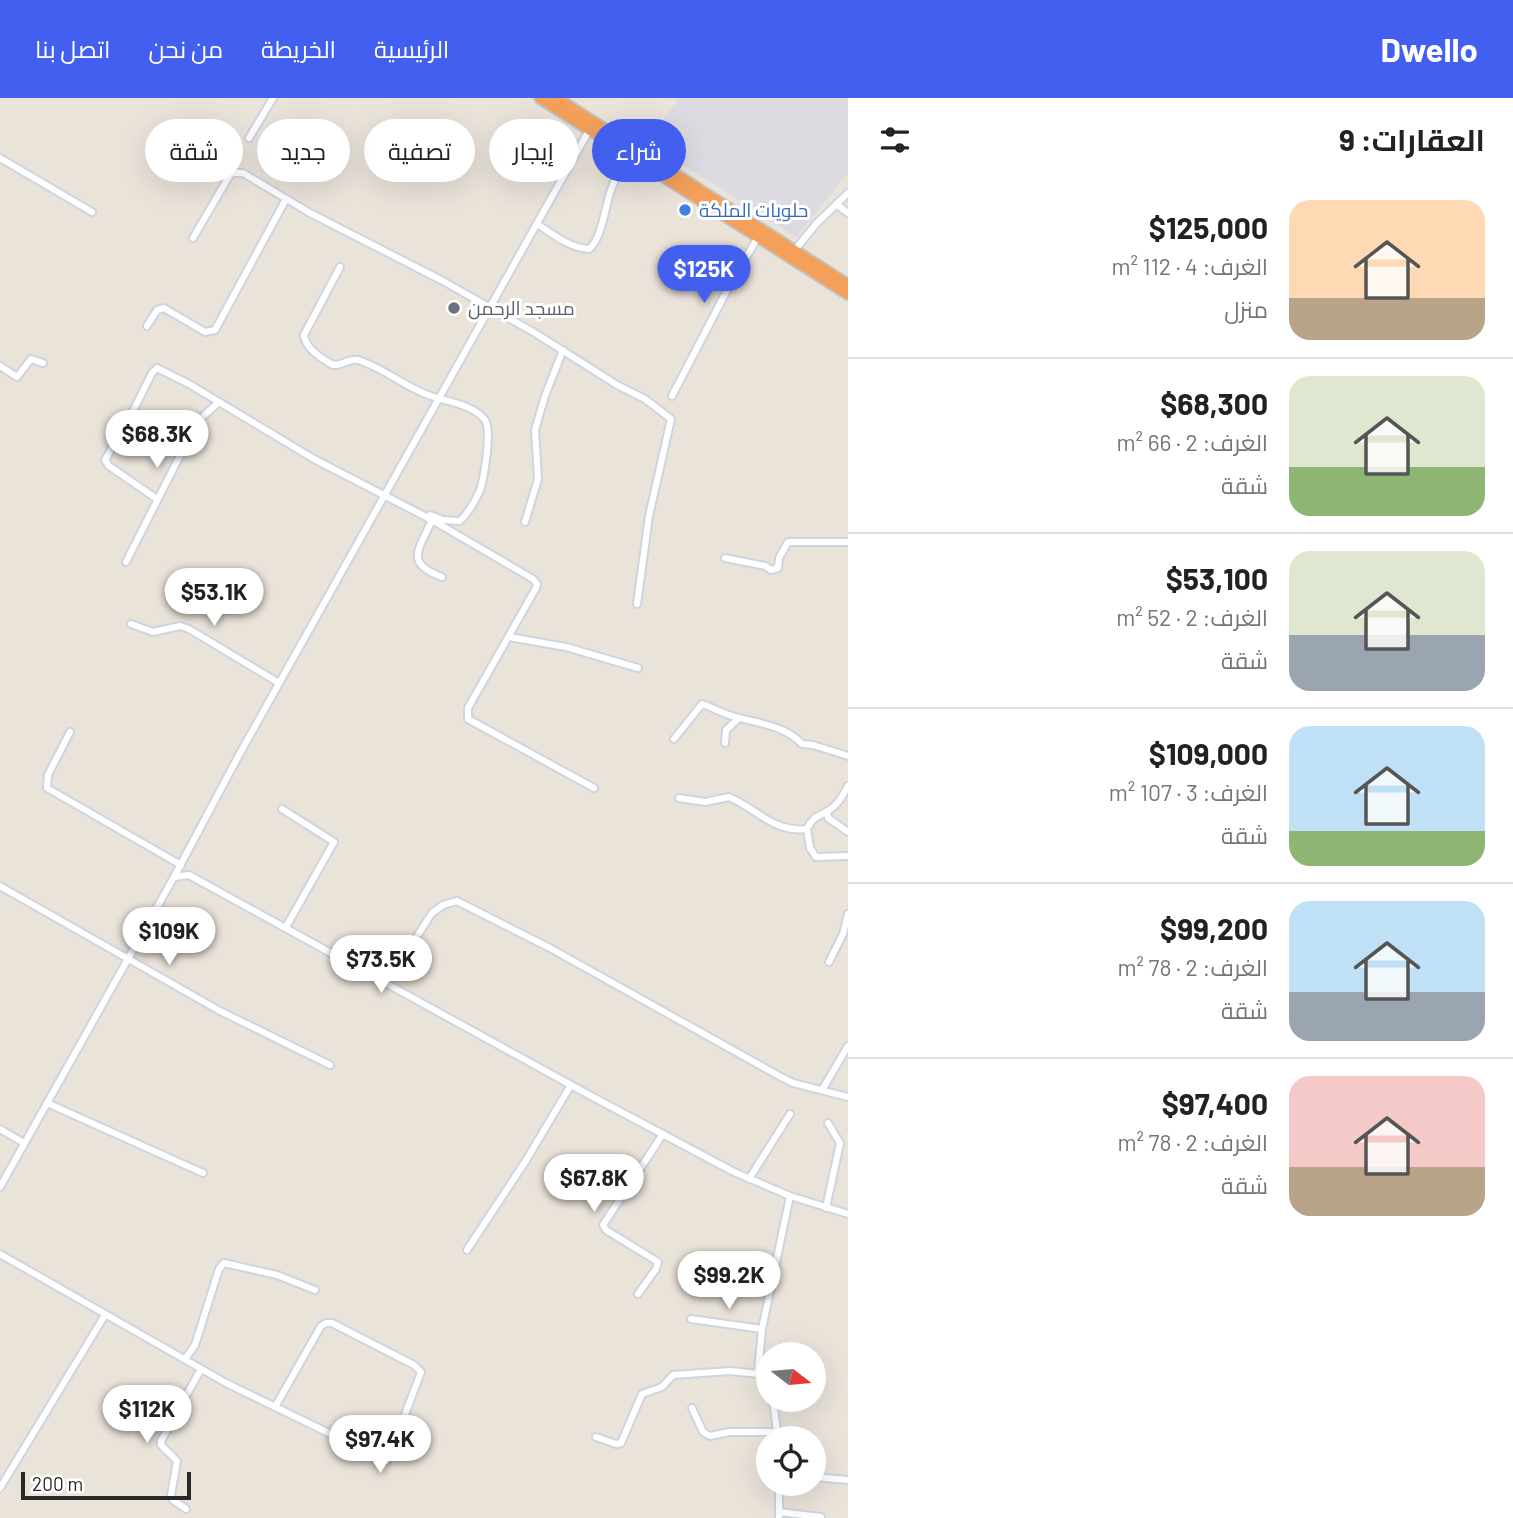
<!DOCTYPE html>
<html lang="ar">
<meta charset="utf-8">
<style>
:root{--surface:#fff;--page:#f6f6f6;--text:#222;--muted:#767676;--line:#e0e0e0;--accent:#435fef}
body{margin:0;font-family:Barlow,Cairo,sans-serif;background:var(--page);color:var(--text);direction:rtl;height:100vh;display:flex;flex-direction:column;font-size:26px;white-space:nowrap}
*{box-sizing:border-box;margin:0}
p{font-size:23px;color:var(--muted)}
.icon{flex:none;width:38px;height:38px;fill:none;stroke:currentColor;stroke-width:2;stroke-linecap:round;stroke-linejoin:round}
.map{position:relative;flex:1;overflow:hidden;direction:ltr}
.side{display:flex;flex-direction:column;background:var(--surface);width:665px}
.side>*{flex:none}
.hud{position:absolute;left:21px;top:21px;width:665px;height:63px;direction:rtl;display:flex;gap:14px}
.needle{width:46px;rotate:106deg}
.buttons{position:absolute;left:756px;top:1244px;display:grid;gap:14px}
.buttons a{display:grid;place-items:center;width:70px;height:70px;border-radius:50%;background:var(--surface);box-shadow:0 7px 28px #0002;font-size:35px}
.scale{position:absolute;left:21px;bottom:18px;width:170px;box-sizing:border-box;padding-left:7px;border:4px solid #282828;border-top:0;font-size:19px;line-height:24px;white-space:nowrap;color:#282828;-webkit-text-stroke:5px #fff;paint-order:stroke}
.price{position:absolute;translate:-50% -60px;padding:0 16px;border-radius:24px;background:#fff;color:#222;font-size:23px;line-height:46px;filter:drop-shadow(0 2px 4px #0008)}
.price::after{content:'';position:absolute;left:50%;top:42px;width:21px;height:16px;margin-left:-10px;background:inherit;clip-path:polygon(0 0,100% 0,50% 100%)}
.price.on{background:var(--accent);color:#fff}
ul{padding:0;list-style:none}
li{display:flex;align-items:center;gap:21px;height:175px;padding:0 28px}
li+li{border-top:2px solid var(--line)}
li span{display:grid;place-items:center;flex:none;width:196px;height:140px;border-radius:21px;color:#555}
li>.icon{margin-inline-start:auto}
span .icon{width:84px;height:84px;fill:#fffc;stroke-width:1}
li b{font-size:30px}
h2{display:flex;justify-content:space-between;align-items:center;height:84px;padding:0 28px;font-size:30px}
.chip{padding:0 24px;border-radius:32px;background:var(--surface);box-shadow:0 7px 28px #0002;font-size:24px;line-height:63px}
.chip.on{background:var(--accent);color:#fff}
header{display:flex;align-items:center;gap:42px;box-sizing:border-box;height:98px;padding:0 35px;background:var(--accent);color:#fff}
header strong{font-size:33px}
nav{display:flex;gap:38px;margin-inline-start:auto;font-size:24px}
main{display:flex;flex:1;min-height:0}
.map>svg:first-child{display:block}
.industrial{fill:#dddbe2}
.lines{fill:none;stroke-linecap:round;stroke-linejoin:round}
.street-casing{stroke:#d0d3e0;stroke-width:10}
.highway-casing{stroke:#c3c3c3;stroke-width:14}
.street{stroke:#fff;stroke-width:6}
.highway{stroke:#f4a05b;stroke-width:10}
.shop-dot{fill:#3f7fe0;stroke:#fff;stroke-width:2.5}
.worship-dot{fill:#6b7280;stroke:#fff;stroke-width:2.5}
.labels{text-anchor:middle;stroke-width:6;stroke-linejoin:round;paint-order:stroke}
.shop-label{font-size:19px;fill:#366cbe;stroke:#fff;text-anchor:start}
.worship-label{font-size:19px;fill:#5b616d;stroke:#fff;text-anchor:start}
</style>
<header>
<strong>Dwello</strong>
<nav><a>الرئيسية</a><a>الخريطة</a><a>من نحن</a><a>اتصل بنا</a></nav>
</header>
<main>
<section class="side">
<h2>العقارات: 9<svg class="icon" aria-label="filters" viewBox="0 0 24 24"><path d="M4 7h16M4 17h16"/><circle cx="9" cy="7" r="2"/><circle cx="15" cy="17" r="2"/></svg></h2>
<ul>
<li><span style="background:linear-gradient(#ffd9b3 70%,#b9a48a 0)"><svg class="icon" aria-label="home" viewBox="0 0 24 24"><path d="M3 11l9-7 9 7M6 9v11h12V9"/></svg></span><div><b>$125,000</b><p>الغرف: 4 · 112 m²</p><p>منزل</p></div></li>
<li><span style="background:linear-gradient(#dfe7d0 65%,#8fb573 0)"><svg class="icon" aria-label="home" viewBox="0 0 24 24"><path d="M3 11l9-7 9 7M6 9v11h12V9"/></svg></span><div><b>$68,300</b><p>الغرف: 2 · 66 m²</p><p>شقة</p></div></li>
<li><span style="background:linear-gradient(#dfe7d0 60%,#9aa5b1 0)"><svg class="icon" aria-label="home" viewBox="0 0 24 24"><path d="M3 11l9-7 9 7M6 9v11h12V9"/></svg></span><div><b>$53,100</b><p>الغرف: 2 · 52 m²</p><p>شقة</p></div></li>
<li><span style="background:linear-gradient(#bfe0f5 75%,#8fb573 0)"><svg class="icon" aria-label="home" viewBox="0 0 24 24"><path d="M3 11l9-7 9 7M6 9v11h12V9"/></svg></span><div><b>$109,000</b><p>الغرف: 3 · 107 m²</p><p>شقة</p></div></li>
<li><span style="background:linear-gradient(#bfe0f5 65%,#9aa5b1 0)"><svg class="icon" aria-label="home" viewBox="0 0 24 24"><path d="M3 11l9-7 9 7M6 9v11h12V9"/></svg></span><div><b>$99,200</b><p>الغرف: 2 · 78 m²</p><p>شقة</p></div></li>
<li><span style="background:linear-gradient(#f6c9c9 65%,#b9a48a 0)"><svg class="icon" aria-label="home" viewBox="0 0 24 24"><path d="M3 11l9-7 9 7M6 9v11h12V9"/></svg></span><div><b>$97,400</b><p>الغرف: 2 · 78 m²</p><p>شقة</p></div></li>
</ul>
</section>
<div class="map">
<svg width="848" height="1420" viewBox="0 0 848 1420">
<rect width="100%" height="100%" fill="#eae3da"/>
<path class="industrial" d="M679,0H848V75L796,139L648,44Z"/>
<g class="lines">
<g class="street-casing">
<g id="street">
<path d="M249,40L273,0"/>
<path d="M0,60L92,114"/>
<path d="M836,106L848,115"/>
<path d="M537,126C553,136 569,150 589,151C602,141 605,108 611,92C615,79 623,67 629,56"/>
<path d="M193,140L228,80L232,75H243L310,115L441,182L535,235L617,287L645,301L671,321L649,418L637,506"/>
<path d="M794,153L816,126L848,95"/>
<path d="M340,169L304,237C305,250 322,261 333,267C342,268 349,260 358,262C384,270 406,290 431,298C448,304 474,307 485,322C492,333 484,380 480,392C475,404 469,414 460,423L443,422L430,417"/>
<path d="M147,228L157,212L164,210L205,234L215,232L286,101"/>
<path d="M0,268L17,279L31,261L43,265"/>
<path d="M672,298L723,200L759,137"/>
<path d="M157,401L109,368L105,362L133,313L152,275L157,270L189,286L314,361L432,422L533,481L537,486L536,490L468,610V621L594,690"/>
<path d="M432,422C419,452 404,465 442,479"/>
<path d="M525,424L538,381L535,332L545,298L563,252"/>
<path d="M725,460L765,468L771,472L778,470L779,460L788,444H848"/>
<path d="M126,464L192,334L199,322L219,304"/>
<path d="M131,526L153,534L180,528L189,531L279,585"/>
<path d="M509,539L566,549L638,570"/>
<path d="M70,634L48,677L47,690L181,767"/>
<path d="M674,641L702,606C711,609 720,614 729,617C753,625 784,626 802,646L813,647L848,658"/>
<path d="M725,645L726,632L739,620"/>
<path d="M679,700L705,704L729,699C757,711 774,735 807,731C814,717 817,720 829,712C838,707 843,697 848,688"/>
<path d="M282,711L334,744L286,829"/>
<path d="M827,714L828,720L848,734"/>
<path d="M807,731L810,750L816,759L848,758"/>
<path d="M174,779L189,777L591,998L734,1074L790,1098L848,1116"/>
<path d="M0,788L220,913L330,967"/>
<path d="M829,864L843,836L848,816"/>
<path d="M387,885L432,815L443,807L457,803L550,850L781,979L793,985L848,999"/>
<path d="M822,992L848,948"/>
<path d="M47,1005L203,1075"/>
<path d="M0,1031L24,1045"/>
<path d="M749,1081L790,1016"/>
<path d="M0,1089L174,779L239,657L591,29"/>
<path d="M826,1110L840,1045L828,1025"/>
<path d="M467,1152L525,1064L571,987"/>
<path d="M0,1156L226,1285L339,1340L378,1362L387,1363L389,1359L421,1274L414,1267L332,1225H326L321,1228L275,1309"/>
<path d="M638,1196L656,1171L658,1164L606,1132L603,1127L663,1036"/>
<path d="M691,1221L762,1231"/>
<path d="M185,1261L195,1247L219,1171L224,1165L277,1177L315,1192"/>
<path d="M768,1288L758,1273L762,1231L790,1098"/>
<path d="M773,1302L778,1340"/>
<path d="M692,1310L703,1334L710,1338L729,1334H778"/>
<path d="M596,1339L616,1346L621,1345L642,1296L662,1289L673,1277L730,1273L759,1276"/>
<path d="M814,1379L848,1382"/>
<path d="M0,1390L105,1217"/>
<path d="M186,1411L173,1402L171,1397L177,1363L161,1347V1343L201,1271"/>
<path d="M779,1414L821,1419"/>
<path d="M779,1420V1386"/>
</g>
</g>
<g class="highway-casing">
<g id="highway">
<path d="M540,0L848,196"/>
<path d="M556,0L848,187"/>
</g>
</g>
<use href="#street" class="street"/>
<use href="#highway" class="highway"/>
</g>
<circle class="shop-dot" cx="685" cy="112" r="7"/>
<circle class="worship-dot" cx="454" cy="210" r="7"/>
<g class="labels">
<g class="shop-label">
<text x="699" y="119">حلويات الملكة</text>
</g>
<g class="worship-label">
<text x="468" y="217">مسجد الرحمن</text>
</g>
</g>
</svg>
<div class="buttons">
<a><svg class="needle" viewBox="-14 -14 28 28"><path d="M0-13l5 13h-10z" fill="#e53935"/><path d="M0 13l5-13h-10z" fill="#767676"/></svg></a>
<a><svg class="icon" aria-label="locate" viewBox="0 0 24 24"><circle cx="12" cy="12" r="6"/><path d="M12 2v4M12 18v4M2 12h4M18 12h4"/></svg></a>
</div>
<div class="scale">200 m</div>
<b class="price on" style="left:704px;top:207px">$125K</b>
<b class="price" style="left:157px;top:372px">$68.3K</b>
<b class="price" style="left:214px;top:530px">$53.1K</b>
<b class="price" style="left:169px;top:869px">$109K</b>
<b class="price" style="left:381px;top:897px">$73.5K</b>
<b class="price" style="left:594px;top:1116px">$67.8K</b>
<b class="price" style="left:729px;top:1213px">$99.2K</b>
<b class="price" style="left:147px;top:1347px">$112K</b>
<b class="price" style="left:380px;top:1377px">$97.4K</b>
<div class="hud">
<a class="chip on">شراء</a>
<a class="chip">إيجار</a>
<a class="chip">تصفية</a>
<a class="chip">جديد</a>
<a class="chip">شقة</a>
</div>
</div>
</main>
